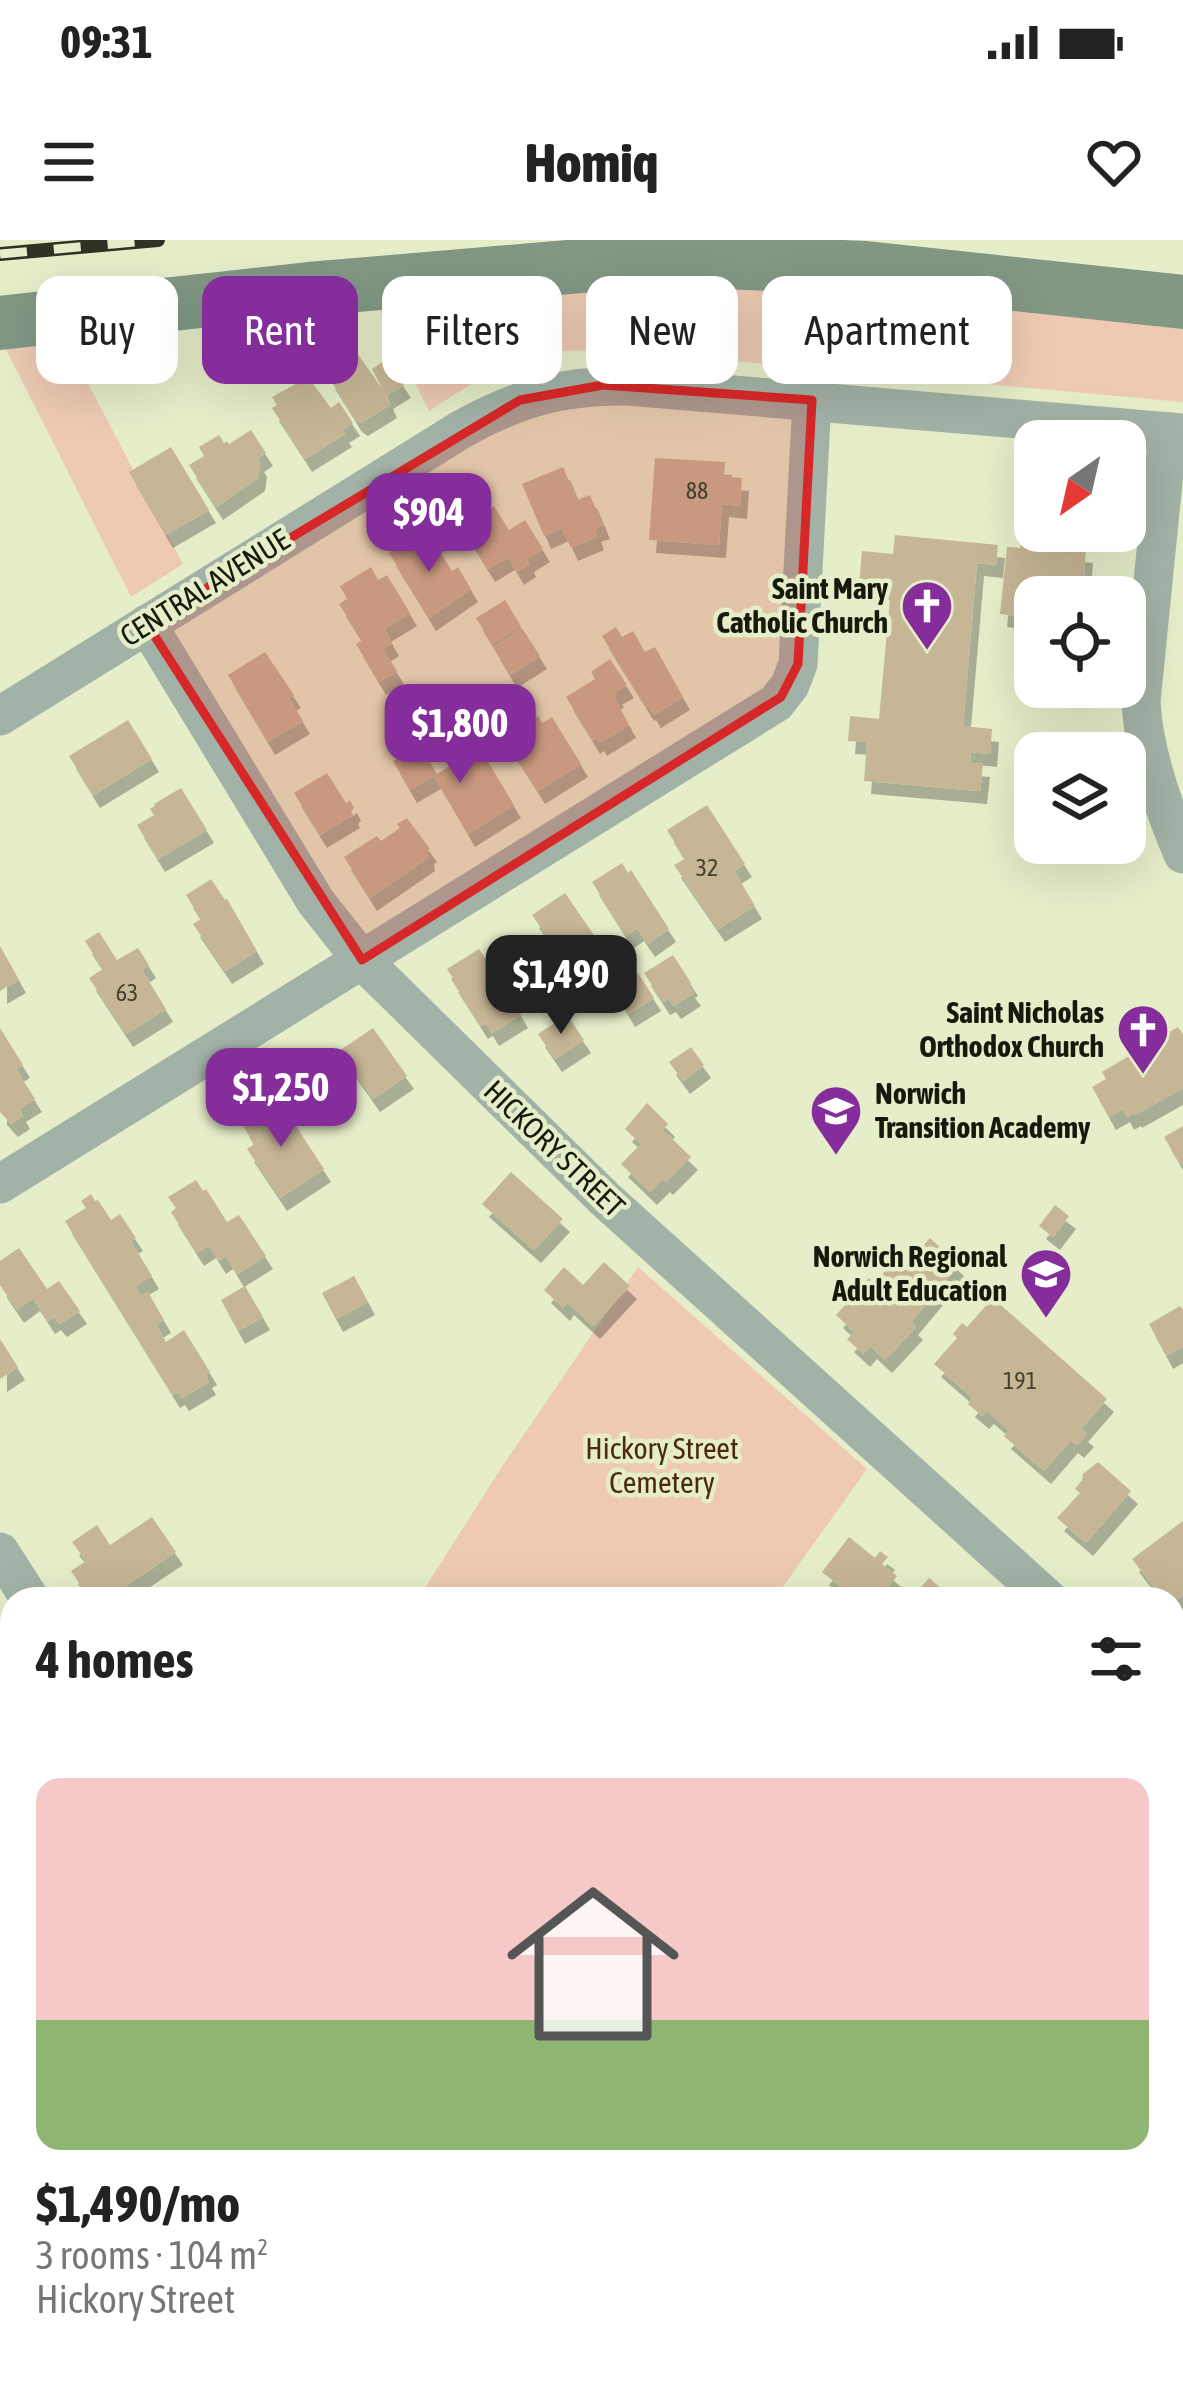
<!DOCTYPE html>
<meta charset="utf-8">
<style>
:root{--surface:#fff;--page:#f6f6f6;--text:#222;--muted:#767676;--line:#e0e0e0;--accent:#852d9a}
body{margin:0;font-family:"Asap Condensed",sans-serif;background:var(--page);color:var(--text);height:100vh;display:flex;flex-direction:column;font-size:45px;white-space:nowrap}
*{box-sizing:border-box;margin:0}
p{font-size:39px;color:var(--muted)}
.icon{flex:none;width:66px;height:66px;fill:none;stroke:currentColor;stroke-width:2;stroke-linecap:round;stroke-linejoin:round}
.map{position:relative;flex:1;overflow:hidden}
.side{position:absolute;left:0px;top:1347px;width:1185px;height:804px;display:flex;flex-direction:column;background:var(--surface);border-radius:36px 36px 0 0;box-shadow:0 12px 48px #0002}
.side>*{flex:none}
.top-card{position:absolute;left:36px;top:36px;width:1113px;height:108px;display:flex;gap:24px}
.needle{width:78px;rotate:214deg}
.controls{position:absolute;left:1014px;top:180px;display:grid;gap:24px}
.controls a{display:grid;place-items:center;width:132px;height:132px;border-radius:24px;background:var(--surface);box-shadow:0 12px 48px #0002;font-size:60px}
.price{position:absolute;translate:-50% -102px;padding:0 27px;border-radius:24px;background:var(--accent);color:#fff;font-size:39px;line-height:78px;filter:drop-shadow(0 3px 6px #0008)}
.price::after{content:'';position:absolute;left:50%;top:72px;width:36px;height:27px;margin-left:-18px;background:inherit;clip-path:polygon(0 0,100% 0,50% 100%)}
.price.current{background:#222;color:#fff}
ul{padding:0;list-style:none}
li{display:grid;align-content:center;gap:24px;height:636px;padding:0 36px}
li+li{border-top:3px solid var(--line)}
li span{display:grid;place-items:center;height:372px;border-radius:24px;color:#555}
li>.icon{margin-inline-start:auto}
span .icon{width:216px;height:216px;fill:#fffc;stroke-width:1}
li b{font-size:51px}
h2{display:flex;justify-content:space-between;align-items:center;height:144px;padding:0 36px;font-size:51px}
.chip{padding:0 42px;border-radius:24px;background:var(--surface);box-shadow:0 12px 48px #0002;font-size:42px;line-height:108px}
.chip.current{background:var(--accent);color:#fff}
.status{display:flex;justify-content:space-between;align-items:center;height:84px;padding:0 60px;background:var(--surface);direction:ltr}
.status svg{height:33px;fill:currentColor}
header{display:flex;justify-content:space-between;align-items:center;height:156px;padding:0 36px;background:var(--surface);font-size:54px;font-weight:800}
.map>svg:first-child{display:block}
.green{fill:#eecab3}
.building{fill:#c6b695;filter:url(#shadow)}
.lines{fill:none;stroke-linecap:round;stroke-linejoin:round}
.street{stroke:#a3b2a6;stroke-width:39}
.secondary{stroke:#829885;stroke-width:54}
.rail-casing{stroke:#2f3323;stroke-width:14}
.rail{stroke:#e5edc9;stroke-width:9;stroke-dasharray:27;stroke-linecap:butt}
.marked{fill:#d62828;fill-opacity:0.2;stroke:#d62828;stroke-width:9;stroke-linejoin:round}
.labels{text-anchor:middle;stroke-width:9;stroke-linejoin:round;paint-order:stroke}
.number-label{font-size:24px;fill:#42402e}
.street-label{font-size:30px;fill:#16190c;stroke:#e5edc9}
.poi-label{font-size:30px;font-weight:bold;fill:#16190c;stroke:#e5edc9;text-anchor:end}
.park-label{font-size:30px;fill:#4d290c;stroke:#e5edc9}
</style>
<div class="status"><b>09:31</b><svg viewBox="0 0 49 12"><path d="M0 12V9h3v3zM5 12V6h3v6zM10 12V3h3v9zM15 12V0h3v12zM26 1h20v11H26zM47 4h2v5h-2z"/></svg></div>
<header><svg class="icon" aria-label="menu" viewBox="0 0 24 24"><path d="M4 6h16M4 12h16M4 18h16"/></svg>Homiq<svg class="icon" aria-label="heart" viewBox="0 0 24 24"><path d="M12 20l-8-8c-3-5 5-10 8-4 3-6 11-1 8 4z"/></svg></header>
<div class="map">
<svg width="1183" height="2151" viewBox="0 0 1183 2151">
<defs>
<filter id="shadow"><feDropShadow dx="7" dy="13" stdDeviation="0" flood-color="#0004"/></filter>
</defs>
<rect width="100%" height="100%" fill="#e5edc9"/>
<g class="green">
<path d="M786,46L1080,75L1183,89V162L658,114C624,113 588,108 555,112C508,118 468,146 429,171L380,71L558,51Z"/>
<path d="M66,102L183,324L131,357L6,109Z"/>
<path d="M638,1027L867,1229L774,1359H418L503,1225Z"/>
<path d="M1183,1967V2151H968L982,2139H1173V1976Z"/>
</g>
<g class="building">
<path d="M355,110L383,150L372,129L387,119L404,145L386,156L390,165L361,183L355,179L328,136L342,127L338,121Z"/>
<path d="M308,137L331,168L339,162L353,183L342,190L345,194L305,219L272,168L277,165L272,157Z"/>
<path d="M251,190L266,213L257,219L260,224L258,238L216,267L189,225L204,216L199,207L219,195L224,203L227,201L229,204Z"/>
<path d="M171,207L209,270L166,295L129,232Z"/>
<path d="M655,218L725,222L724,236L742,238L740,266L722,264L719,305L649,300Z"/>
<path d="M563,227L577,260L590,255L603,286L594,289L597,297L571,308L562,288L544,296L522,244Z"/>
<path d="M489,263L492,268L494,266L509,290L525,280L543,309L527,319L529,324L517,332L508,317L488,329L461,286L464,285L462,280Z"/>
<path d="M423,293L427,300L431,298L452,331L458,327L471,349L429,378L389,313Z"/>
<path d="M895,295L998,305L996,325L977,323L963,486L992,489L990,514L971,512L970,523L983,524L980,551L864,541L867,502L848,501L850,476L879,479L891,348L859,345L862,311L893,314Z"/>
<path d="M1021,304L1086,310L1084,335H1090L1088,357H1035V403L1020,401L1022,377L1000,374L1007,307L1020,308Z"/>
<path d="M371,327L378,340L387,335L410,373L384,389L392,403L383,409L397,431L379,442L356,404L362,400L339,364L347,359L340,346Z"/>
<path d="M505,360L521,386L492,404L476,378Z"/>
<path d="M616,387L622,397L633,391L645,412L655,407L683,457L654,475L649,467L647,468L602,396Z"/>
<path d="M522,388L540,416L510,435L493,407Z"/>
<path d="M265,412L294,455L289,458L303,481L268,502L228,435Z"/>
<path d="M610,419L627,445L615,452L617,454L614,457L629,485L600,503L597,498L593,501L566,457L595,439L591,432Z"/>
<path d="M538,476L542,483L552,477L581,524L538,551L508,504L524,494L520,487Z"/>
<path d="M128,480L152,519L93,555L69,516Z"/>
<path d="M1068,502L1096,503L1095,513H1060V505H1068Z"/>
<path d="M420,505L437,534L476,510L480,517L484,515L514,565L468,594L434,536L410,550L393,521Z"/>
<path d="M327,533L346,563L350,560L354,568L351,571L353,575L320,595L294,553Z"/>
<path d="M181,548L207,590L158,619L137,585L154,575L150,569L155,566L154,564Z"/>
<path d="M707,565L745,624L734,631L755,666L718,689L674,625L685,619L667,590Z"/>
<path d="M407,578L430,609L427,611L428,618L370,658L344,617L377,596L381,601L400,588L397,584Z"/>
<path d="M622,623L628,633L631,630L669,689L648,704L637,688L626,696L592,642Z"/>
<path d="M211,639L225,660L227,659L257,711L225,731L193,684L201,679L186,655Z"/>
<path d="M565,653L607,714L604,716L609,724L580,744L532,675Z"/>
<path d="M99,692L117,720L138,708L149,725L142,730L166,769L126,794L89,738L103,729L85,701Z"/>
<path d="M0,706L19,740L0,751Z"/>
<path d="M479,709L485,718L487,717L521,775L492,793L486,783L481,786L451,739L453,738L447,729Z"/>
<path d="M673,715L691,743L688,745L694,753L674,766L669,759L663,762L644,733Z"/>
<path d="M638,733L654,758L628,774L613,749Z"/>
<path d="M567,775L584,800L555,819L538,794Z"/>
<path d="M1178,787L1183,794V848L1135,875L1134,873L1127,877L1123,869L1109,877L1092,847L1106,839L1102,832Z"/>
<path d="M0,788L23,825L16,829L35,859L19,869L23,876L11,884L0,872Z"/>
<path d="M373,788L407,836L373,859L339,811Z"/>
<path d="M691,807L704,825L683,841L669,822Z"/>
<path d="M279,860L324,929L280,958L247,909L254,904L242,884Z"/>
<path d="M647,863L668,884L663,890L691,917L666,942L663,939L650,952L621,924L641,904L625,889Z"/>
<path d="M1183,886V923L1180,924L1164,897Z"/>
<path d="M511,932L563,979L534,1010L482,964Z"/>
<path d="M196,940L203,951L206,949L227,982L239,975L266,1016L237,1034L226,1016L219,1021L209,1005L197,1013L171,972L176,968L168,957Z"/>
<path d="M91,954L95,961L98,960L111,980L120,974L136,998L131,1001L152,1036L135,1046L141,1056L148,1052L164,1080L156,1085L166,1102L184,1090L210,1132L205,1135L209,1142L182,1158L178,1152L173,1155L65,981L86,968L81,961Z"/>
<path d="M1055,965L1069,976L1053,997L1039,986Z"/>
<path d="M930,998L959,1025L911,1082L916,1087L885,1120L870,1106L863,1114L847,1099L854,1092L836,1075L869,1038L874,1043L900,1014L907,1020L909,1017L911,1019Z"/>
<path d="M19,1008L47,1049L59,1041L80,1071L60,1084L54,1077L48,1081L33,1058L17,1070L0,1045V1021Z"/>
<path d="M604,1022L630,1046L593,1086L567,1062L563,1068L544,1050L564,1027L583,1045Z"/>
<path d="M354,1036L368,1062L336,1079L322,1053Z"/>
<path d="M245,1046L263,1077L238,1091L221,1060Z"/>
<path d="M993,1058L1107,1159L1081,1189L1087,1194L1077,1205L1071,1200L1044,1231L1004,1196L1009,1190L987,1171L982,1176L968,1164L973,1158L934,1124L957,1098L953,1094L962,1083L967,1087Z"/>
<path d="M1180,1066L1183,1070V1106L1166,1116L1149,1084Z"/>
<path d="M0,1099L18,1127L0,1139Z"/>
<path d="M1098,1222L1131,1251L1086,1303L1057,1278L1080,1253L1075,1249L1082,1240L1083,1234Z"/>
<path d="M152,1277L176,1312L106,1359H90L71,1331L86,1321L72,1302L97,1285L110,1305Z"/>
<path d="M1183,1281V1355L1173,1362V1359H1163L1132,1319Z"/>
<path d="M849,1297L875,1318L880,1311L888,1317L882,1324L897,1336L878,1359H856L822,1332Z"/>
<path d="M929,1338L954,1359H911Z"/>
<path d="M12,1489V1543L0,1551V1497Z"/>
<path d="M12,1720V1775L8,1777L0,1766V1728Z"/>
</g>
<g class="lines">
<g class="street">
<path d="M1168,192L1141,461C1143,510 1164,569 1183,614"/>
<path d="M147,384L316,662L362,720L605,959L1048,1359"/>
<path d="M0,476L462,189C518,158 563,145 628,146L1183,193"/>
<path d="M0,944L776,463L790,445L798,424L812,160"/>
<path d="M0,1312L30,1359"/>
<path d="M1173,1426L1183,1419"/>
<path d="M1173,1487L1183,1497"/>
<path d="M0,1866L12,1858"/>
<path d="M341,2151L353,2139"/>
</g>
<path class="secondary" d="M0,83L309,49L580,26L701,21L866,28L1183,62"/>
<g class="rail-casing">
<path id="rail" d="M0,14L158,0"/>
</g>
<use href="#rail" class="rail"/>
</g>
<path class="marked" d="M603,145L812,160L798,424L781,457L362,720L147,384L520,160Z"/>
<defs>
<g id="church-pin" transform="scale(2.7)"><path d="M0 17L-7.5 6A9.5 9.5 0 1 1 7.5 6Z" fill="#852d9a" stroke="#e5edc9"/><path d="M-1.2-6h2.4v3.5h3.3v2.4h-3.3V6h-2.4V-.1h-3.3v-2.4h3.3Z" fill="#fff"/></g>
<g id="school-pin" transform="scale(2.7)"><path d="M0 17L-7.5 6A9.5 9.5 0 1 1 7.5 6Z" fill="#852d9a" stroke="#e5edc9"/><path d="M0-5L7-2L0 1L-7-2ZM-4 1L0 2.5L4 1V4Q0 6-4 4Z" fill="#fff"/></g>
</defs>
<g fill-rule="evenodd">
<use href="#church-pin" x="927" y="366"/>
<use href="#church-pin" x="1143" y="790"/>
<use href="#school-pin" x="836" y="871"/>
<use href="#school-pin" x="1046" y="1034"/>
</g>
<g class="labels">
<g class="number-label">
<text x="697" y="259">88</text>
<text x="707" y="636">32</text>
<text x="127" y="761">63</text>
<text x="1020" y="1149">191</text>
</g>
<g class="street-label">
<text transform="translate(205 348) rotate(-32)" y="10">CENTRAL AVENUE</text>
<text transform="translate(554 909) rotate(44)" y="10">HICKORY STREET</text>
</g>
<g class="poi-label">
<text x="888" y="359">Saint Mary<tspan x="888" dy="34">Catholic Church</tspan></text>
<text x="1104" y="783">Saint Nicholas<tspan x="1104" dy="34">Orthodox Church</tspan></text>
<text x="875" y="864" text-anchor="start">Norwich<tspan x="875" dy="34">Transition Academy</tspan></text>
<text x="1007" y="1027">Norwich Regional<tspan x="1007" dy="34">Adult Education</tspan></text>
</g>
<g class="park-label">
<text x="662" y="1219">Hickory Street<tspan x="662" dy="34">Cemetery</tspan></text>
</g>
</g>
</svg>
<div class="controls">
<a><svg class="needle" viewBox="-14 -14 28 28"><path d="M0-13l5 13h-10z" fill="#e53935"/><path d="M0 13l5-13h-10z" fill="#767676"/></svg></a>
<a><svg class="icon" aria-label="locate" viewBox="0 0 24 24"><circle cx="12" cy="12" r="6"/><path d="M12 2v4M12 18v4M2 12h4M18 12h4"/></svg></a>
<a><svg class="icon" aria-label="layers" viewBox="0 0 24 24"><path d="M12 4l9 5-9 5-9-5zM3 14l9 5 9-5"/></svg></a>
</div>
<b class="price" style="left:429px;top:335px">$904</b>
<b class="price" style="left:460px;top:546px">$1,800</b>
<b class="price current" style="left:561px;top:797px">$1,490</b>
<b class="price" style="left:281px;top:910px">$1,250</b>
<div class="top-card">
<a class="chip">Buy</a>
<a class="chip current">Rent</a>
<a class="chip">Filters</a>
<a class="chip">New</a>
<a class="chip">Apartment</a>
</div>
<section class="side">
<h2>4 homes<svg class="icon" aria-label="filters" viewBox="0 0 24 24"><path d="M4 7h16M4 17h16"/><circle cx="9" cy="7" r="2"/><circle cx="15" cy="17" r="2"/></svg></h2>
<ul>
<li><span style="background:linear-gradient(#f6c9c9 65%,#8fb573 0)"><svg class="icon" aria-label="home" viewBox="0 0 24 24"><path d="M3 11l9-7 9 7M6 9v11h12V9"/></svg></span><div><b>$1,490/mo</b><p>3 rooms · 104 m²</p><p>Hickory Street</p></div></li>
</ul>
</section>
</div>
